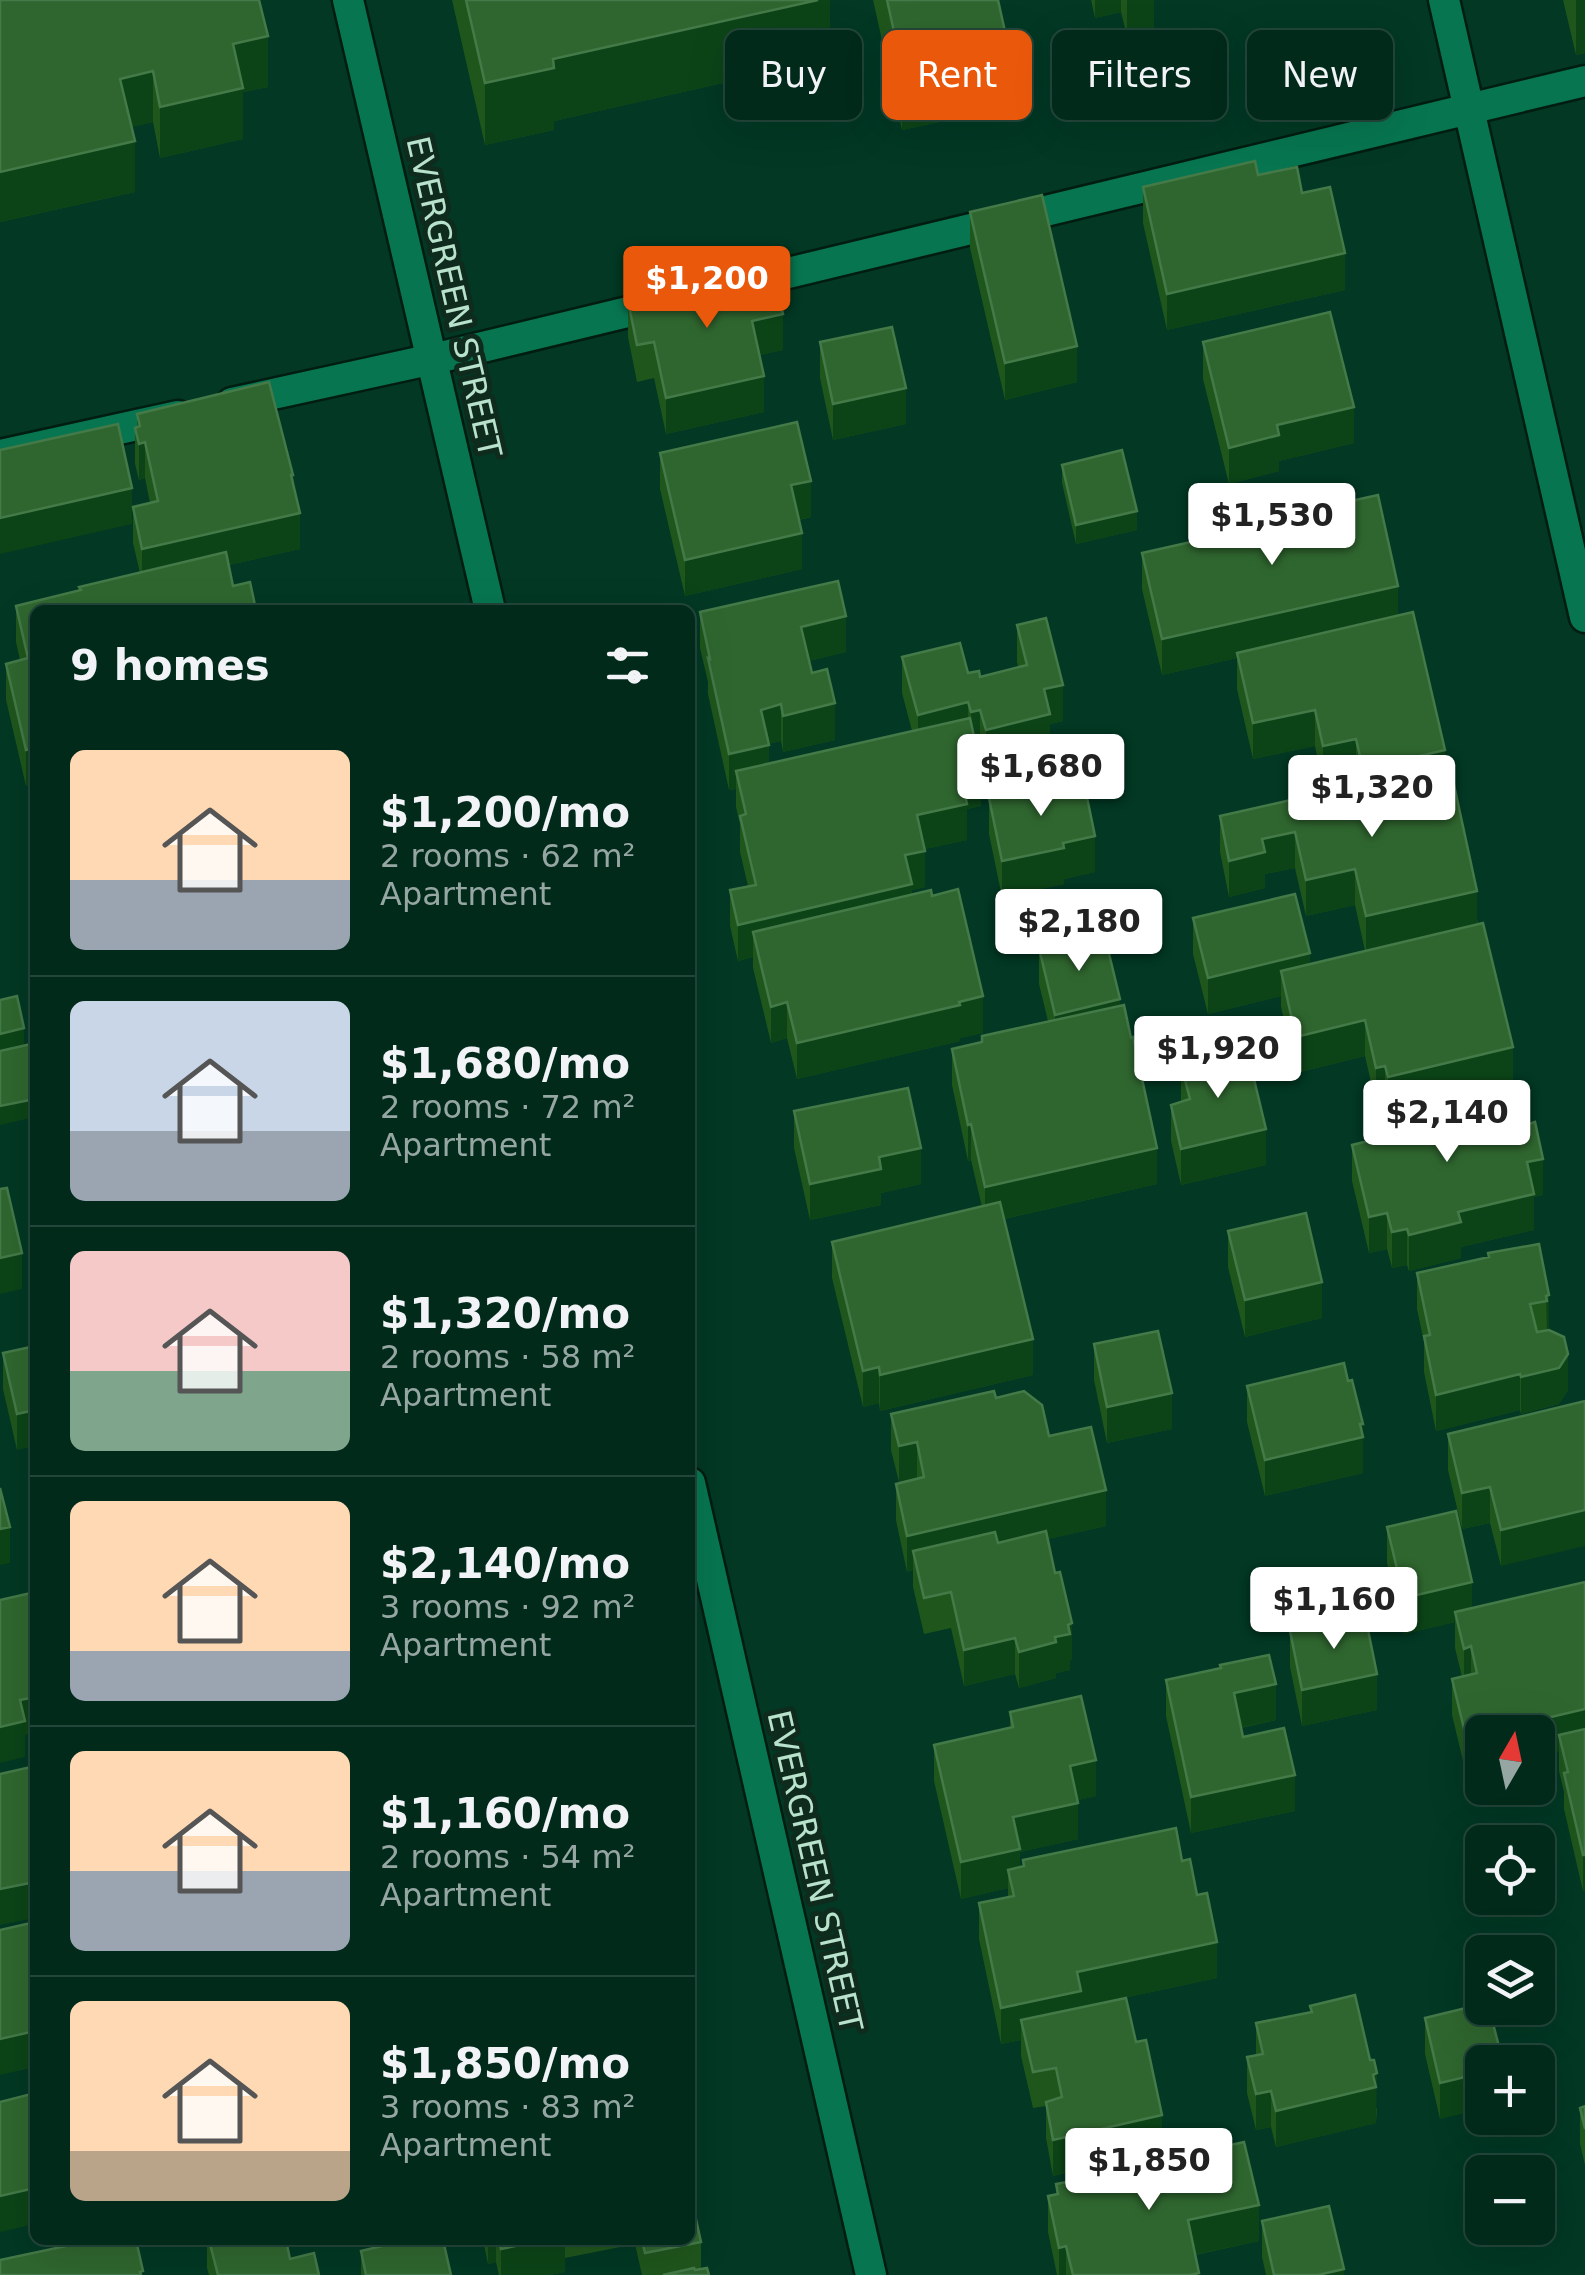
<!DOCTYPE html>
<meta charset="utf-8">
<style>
:root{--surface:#022a1b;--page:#103628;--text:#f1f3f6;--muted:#96a7a3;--line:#23463a;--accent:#ea580c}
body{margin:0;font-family:"DejaVu Sans",sans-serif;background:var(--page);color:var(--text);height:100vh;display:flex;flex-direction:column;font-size:38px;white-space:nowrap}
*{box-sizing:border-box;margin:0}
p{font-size:32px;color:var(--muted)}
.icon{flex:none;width:55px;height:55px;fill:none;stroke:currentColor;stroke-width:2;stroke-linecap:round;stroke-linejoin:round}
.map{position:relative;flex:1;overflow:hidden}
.sheet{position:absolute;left:30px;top:605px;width:665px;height:1640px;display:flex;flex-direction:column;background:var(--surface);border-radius:15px;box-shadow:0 10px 40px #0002,0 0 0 2px var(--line)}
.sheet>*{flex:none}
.banner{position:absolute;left:725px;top:30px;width:710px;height:90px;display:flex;gap:20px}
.needle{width:65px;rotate:9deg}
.controls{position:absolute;left:1465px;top:1715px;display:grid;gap:20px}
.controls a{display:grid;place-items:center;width:90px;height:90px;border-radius:15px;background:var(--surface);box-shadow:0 10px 40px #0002,0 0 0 2px var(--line);font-size:50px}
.price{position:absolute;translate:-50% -85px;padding:0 22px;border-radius:10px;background:#fff;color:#222;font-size:32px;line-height:65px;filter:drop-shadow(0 2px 5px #0008)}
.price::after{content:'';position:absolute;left:50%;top:60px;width:30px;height:22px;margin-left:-15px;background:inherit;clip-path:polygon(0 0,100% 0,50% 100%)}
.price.current{background:var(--accent);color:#fff}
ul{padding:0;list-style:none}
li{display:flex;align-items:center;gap:30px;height:250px;padding:0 40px}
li+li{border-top:2px solid var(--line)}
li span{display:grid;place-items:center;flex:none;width:280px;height:200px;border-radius:15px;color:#555}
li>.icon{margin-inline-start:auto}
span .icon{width:120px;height:120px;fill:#fffc;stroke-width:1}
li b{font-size:42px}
h2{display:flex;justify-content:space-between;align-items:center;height:120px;padding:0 40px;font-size:42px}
.pill{padding:0 35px;border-radius:15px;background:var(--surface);box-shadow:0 10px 40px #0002,0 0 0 2px var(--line);font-size:35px;line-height:90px}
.pill.current{background:var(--accent);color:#fff}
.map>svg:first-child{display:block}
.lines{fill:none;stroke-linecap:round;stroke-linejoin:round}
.minor-casing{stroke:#011c10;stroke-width:35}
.minor{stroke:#077650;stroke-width:30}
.wall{fill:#1f561c}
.shaded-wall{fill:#0c4417}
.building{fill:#2f662f;stroke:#447948;stroke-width:2.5}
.labels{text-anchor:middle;stroke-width:10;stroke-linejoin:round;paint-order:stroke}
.street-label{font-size:32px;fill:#b8e2cc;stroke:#0e2b1e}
</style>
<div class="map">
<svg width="1585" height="2275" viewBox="0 0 1585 2275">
<rect width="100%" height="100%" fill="#023824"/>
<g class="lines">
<g class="minor-casing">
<g id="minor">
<path d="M348,0L490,610"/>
<path d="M1444,0L1585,617"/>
<path d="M734,286L1585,81"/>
<path d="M232,403L433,359L665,303"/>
<path d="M0,455L178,416"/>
<path d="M690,1483L871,2275"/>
</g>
</g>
<use href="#minor" class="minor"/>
</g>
<g class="wall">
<path d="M0,0L268,87L243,92V139L160,158L153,122L131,127L135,192L0,222Z"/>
<path d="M452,0H830V59L554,121V130L485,145Z"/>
<path d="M873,0H998L1008,107L902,130Z"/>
<path d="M1091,0H1154V30L1127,36L1121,12L1095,18Z"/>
<path d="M1563,0H1585V53L1576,55Z"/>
<path d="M1258,175L1302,193L1345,290L1167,330L1143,223V187Z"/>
<path d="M970,212L1077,382L1005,400L970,248Z"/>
<path d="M628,301L783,350L760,355L764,412L666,434L654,378L637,382L628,337Z"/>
<path d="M820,342L906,424L833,440L820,378Z"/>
<path d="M1203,342L1354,443L1279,461V471L1229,484L1203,379Z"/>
<path d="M137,414L293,475L300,549L229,565L233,586L256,610H35V784L26,786L6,700V664L20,660L16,642V606L79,590V587L140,573L133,543V507L150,503L145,478L139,480L135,464V428L137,427Z"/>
<path d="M660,453L811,517L799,520L802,569L685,596L660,489Z"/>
<path d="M1062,465L1137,530L1076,544L1062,483Z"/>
<path d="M1274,518L1398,616L1445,773L1513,1083L1388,1113L1385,1102L1376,1104L1365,1056L1296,1073L1281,1007V996L1208,1014L1193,954V918L1310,964L1365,951L1355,905L1306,916L1295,868L1265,874V888L1229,897L1220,852V816L1293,804L1360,792L1356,775L1323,783L1315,746L1253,759L1237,689V658L1162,675L1142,589V553L1274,523Z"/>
<path d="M700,612L846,652L809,661L835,740L783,752L781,741L768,744L769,764L912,731L902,693V657L980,677L1018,667L1017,662V625L1063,721L1050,724V750L986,766L980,746L976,747L981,806L967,809V840L925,849V887L912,890V894L932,896L983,1033L960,1038V1041L797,1079L787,1038L771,1043L753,968V957L738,961L730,926V890L748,886L740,852V824L736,807V789L729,790L708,694V682L700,648Z"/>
<path d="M989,798L1095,872L1064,879V884L1002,897L989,834Z"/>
<path d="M1039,948L1120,1005L1157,1184L1004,1219L1033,1375L880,1411L879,1403L863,1407L832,1278V1242L982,1207L971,1160L968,1161L952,1085V1049L982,1042V1036L1048,1021L1039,984Z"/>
<path d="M1181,1065L1266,1165L1181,1185L1171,1141V1105L1181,1102Z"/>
<path d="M794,1111L921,1184L881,1193V1205L810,1220L794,1148Z"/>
<path d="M1429,1116L1520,1127L1543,1195L1534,1197V1230L1461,1247V1258L1409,1271L1407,1265L1392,1268L1387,1249L1369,1253L1352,1181V1145L1381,1138V1124Z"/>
<path d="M1228,1231L1322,1318L1245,1337L1228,1267Z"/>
<path d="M1488,1253L1549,1295V1330L1568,1390L1559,1404L1521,1414L1520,1410L1436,1431L1424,1372V1342L1417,1309V1273L1488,1258Z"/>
<path d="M1094,1344L1172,1429L1107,1443L1094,1380Z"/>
<path d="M35,1346L17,1450L3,1389V1353Z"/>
<path d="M1348,1381L1363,1424V1473L1265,1496L1247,1422V1386Z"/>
<path d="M996,1398L1049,1436L1106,1526L1048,1539L1072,1660H1070V1670L1056,1673V1678L1019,1688L1015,1674L964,1686L951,1628L924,1634L913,1587V1570L907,1572L896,1520V1484L899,1482L891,1450V1414Z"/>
<path d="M1585,1401L1501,1566L1490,1523L1462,1529L1448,1470V1434Z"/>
<path d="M1387,1527L1472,1608L1585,1582V1891H1583L1564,1809V1792L1559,1771V1751L1466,1773L1452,1715V1679L1462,1677L1455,1648V1622L1404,1634L1387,1563Z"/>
<path d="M1290,1631L1377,1710L1302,1726L1290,1667Z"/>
<path d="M1166,1680L1276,1720L1241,1728L1243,1737L1295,1811L1191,1833L1166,1716Z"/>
<path d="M1010,1712L1096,1796L1078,1800V1839L1020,1852V1867H1023V1860L1182,1861L1197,1895L1217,1978L1081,2007L1162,2151L1053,2176L1046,2138V2106L1033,2108L1021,2056V2040L1001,2044L979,1939V1903L1008,1897V1888L961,1899L934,1781V1745L1010,1728Z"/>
<path d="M1482,2004L1440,2119L1425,2054V2018Z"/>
<path d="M1310,2006L1377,2109L1376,2123L1276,2147L1271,2127L1256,2130L1247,2093V2057L1256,2055V2023L1310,2012Z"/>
<path d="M1585,2106V2165L1580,2144V2108Z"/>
<path d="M1077,2183L1259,2241L1195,2255L1199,2275H1057L1048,2232V2196L1056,2194V2184Z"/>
<path d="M1262,2221L1344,2275H1266L1262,2257Z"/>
<path d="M207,2240H286L290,2259L319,2275H209L207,2268Z"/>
<path d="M483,2240H690L701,2242V2269L709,2275H642L635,2244L565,2258V2272L550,2275H499L496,2262L488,2264Z"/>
<path d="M361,2251L451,2275H361Z"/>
</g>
<g class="shaded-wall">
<path d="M818,0H830V59L554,121V130L485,145V83L553,59Z"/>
<path d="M1095,0H1121V12L1095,18Z"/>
<path d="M1127,0H1154V30L1127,36Z"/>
<path d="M1576,0H1585V53L1576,55Z"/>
<path d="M268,36V87L243,92V139L160,158V107L233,44Z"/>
<path d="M1008,45V107L902,130V68Z"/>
<path d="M153,71V122L120,130V79Z"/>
<path d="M135,141V192L0,222V172Z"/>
<path d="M1345,253V290L1167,330V294Z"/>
<path d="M783,314V350L752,357V321Z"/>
<path d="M1077,346V382L1005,400V363Z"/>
<path d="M764,376V412L666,434V398Z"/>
<path d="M906,388V424L833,440V404Z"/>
<path d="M1354,407V443L1279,461V471L1229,484V448L1277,425Z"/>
<path d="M145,442V478L139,480V444Z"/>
<path d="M811,481V517L791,521V485Z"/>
<path d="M132,488V524L0,554V518Z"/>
<path d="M1137,511V530L1076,544V525Z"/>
<path d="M300,513V549L142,585V549Z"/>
<path d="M802,533V569L685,596V560Z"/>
<path d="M1398,586V622L1237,653V658L1162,675V639Z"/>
<path d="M846,616V652L801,663V627Z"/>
<path d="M1063,685V721L1050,724V750L986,766V730L1044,689Z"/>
<path d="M968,702V738L918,751V715Z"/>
<path d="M835,703V740L783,752V716Z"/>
<path d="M781,704V741L761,746V710Z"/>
<path d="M980,710V746L971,748V712Z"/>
<path d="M1315,710V746L1253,759V723Z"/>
<path d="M1356,739V775L1323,783V746Z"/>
<path d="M769,745V781L736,771V789L729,790V754Z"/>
<path d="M35,748V784L26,786V750Z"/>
<path d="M1445,750V786L1363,805V769Z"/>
<path d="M981,769V806L967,809V840L917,851V815L960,774Z"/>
<path d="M1295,832V868L1265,874V888L1229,897V861L1262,839Z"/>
<path d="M1095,836V872L1064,879V884L1002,897V861L1063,843Z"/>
<path d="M925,851V887L912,890V920L753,932V957L738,961V925L905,855Z"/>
<path d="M1355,869V905L1306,916V880Z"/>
<path d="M1477,891V927L1366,952V916Z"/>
<path d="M1310,953V989L1281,971V996L1208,1014V978Z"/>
<path d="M983,996V1033L960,1038V1041L797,1079V1043Z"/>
<path d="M1120,999V1035L1055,1051V1015Z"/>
<path d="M787,1002V1038L771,1043V1007Z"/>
<path d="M1365,1020V1056L1296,1073V1037Z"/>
<path d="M24,1028V1047L0,1052V1034Z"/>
<path d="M1513,1047V1083L1388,1113V1077Z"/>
<path d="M1385,1066V1102L1376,1104V1068Z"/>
<path d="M35,1099V1117L0,1125V1106Z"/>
<path d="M971,1124V1160L968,1161V1125Z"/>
<path d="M1266,1129V1165L1181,1185V1149Z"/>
<path d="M921,1148V1184L881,1193V1205L810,1220V1184L879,1157Z"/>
<path d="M1157,1148V1184L985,1223V1187Z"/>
<path d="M1543,1159V1195L1534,1197V1230L1461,1247V1258L1409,1271V1235L1458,1212L1527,1162Z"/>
<path d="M1387,1213V1249L1369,1253V1217Z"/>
<path d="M1407,1229V1265L1392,1268V1232Z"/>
<path d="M22,1253V1289L0,1294V1258Z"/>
<path d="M1322,1282V1318L1245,1337V1300Z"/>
<path d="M1549,1295V1331L1547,1332L1546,1296Z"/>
<path d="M1033,1339V1375L880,1411V1375Z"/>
<path d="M1568,1354V1390L1559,1404L1521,1414V1377Z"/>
<path d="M879,1367V1403L863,1407V1371Z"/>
<path d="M1520,1374V1410L1436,1431V1395Z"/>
<path d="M1172,1393V1429L1107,1443V1407Z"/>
<path d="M35,1410V1446L17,1450V1414Z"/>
<path d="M1363,1424V1473L1265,1496V1460Z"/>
<path d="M917,1442V1478L899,1482V1446Z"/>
<path d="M1490,1487V1523L1462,1529V1493Z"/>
<path d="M1106,1490V1526L917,1569L913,1551V1570L907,1572V1536Z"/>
<path d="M1585,1510V1546L1501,1566V1530Z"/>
<path d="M10,1527V1563L0,1565V1529Z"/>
<path d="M1472,1582V1618L1455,1612V1622L1404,1634V1598Z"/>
<path d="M1072,1623V1660H1070V1670L1056,1673V1678L1019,1688V1652L1055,1637L1068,1625Z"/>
<path d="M1015,1638V1674L964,1686V1650Z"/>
<path d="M1471,1646V1682L1464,1685V1649Z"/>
<path d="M1377,1674V1710L1302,1726V1690Z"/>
<path d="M1276,1684V1720L1234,1729V1693Z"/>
<path d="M33,1687H35V1733L25,1735V1757L0,1763V1727L20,1700Z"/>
<path d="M1585,1709V1745L1559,1735V1751L1538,1756V1732H1485Z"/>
<path d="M1482,1733V1769L1466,1773V1737Z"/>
<path d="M1096,1760V1796L1070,1802V1766Z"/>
<path d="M1295,1775V1811L1191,1833V1797Z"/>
<path d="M1078,1803V1839L1020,1852V1885L1008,1870V1888L961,1899V1862L1013,1817Z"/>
<rect x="1583" y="1855" width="2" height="36"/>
<path d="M35,1882V1918L0,1925V1889Z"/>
<path d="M1217,1942V1978L1021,2020V2040L1001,2044V2008L1077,1972Z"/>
<path d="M35,2031V2067L0,2075V2039Z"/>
<path d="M1377,2073L1376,2123L1276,2147V2111Z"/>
<path d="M1482,2073V2109L1440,2119V2083Z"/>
<path d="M1271,2091V2127L1256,2130V2094Z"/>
<path d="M1162,2115V2151L1053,2176V2140Z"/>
<path d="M35,2188V2224L0,2232V2196Z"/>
<path d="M1259,2205V2241L1188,2256V2220Z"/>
<path d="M488,2240H496V2262L488,2264Z"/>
<path d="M545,2240H565V2272L550,2275H501V2249Z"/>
<path d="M1066,2246V2275H1059V2248Z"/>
<path d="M1344,2269V2275H1318Z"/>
</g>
<g class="building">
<path d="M0,0H259L268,36L233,44L243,88L160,107L153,71L120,79L135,141L0,172Z"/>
<path d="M466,0H818L553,59L554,68L485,83Z"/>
<path d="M887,0H998L1008,45L902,68Z"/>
<path d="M1255,161L1258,175L1297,167L1302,193L1330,187L1345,253L1167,294L1143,187Z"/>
<path d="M1042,195L1077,346L1005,363L970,212Z"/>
<path d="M773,270L783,314L752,321L764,376L666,398L654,342L637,345L628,301Z"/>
<path d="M1330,312L1354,407L1277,425L1279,435L1229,448L1203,342Z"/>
<path d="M892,327L906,388L833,404L820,342Z"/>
<path d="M269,382L293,475H291L300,513L142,549L133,507L158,501L145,442L139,444L135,428L140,426L137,414Z"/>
<path d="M797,422L811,481L791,485L802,533L685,560L660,453Z"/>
<path d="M118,424L132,488L0,518V450Z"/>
<path d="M1122,450L1137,511L1076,525L1062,465Z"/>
<path d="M1378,495L1398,586L1162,639L1142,553L1275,523L1274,518Z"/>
<path d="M226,552L233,586L250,582L256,610H35V748L26,750L6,664L28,658L16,606L81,590L79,587Z"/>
<path d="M838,581L846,616L801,627L812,673L827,669L835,703L783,716L781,704L761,710L769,745L729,754L708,658L710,659L700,612Z"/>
<path d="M1413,612L1445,750L1363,769L1356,739L1323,746L1315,710L1253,723L1237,653Z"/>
<path d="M1046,618L1063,685L1044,689L1050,714L986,730L980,710L971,712L968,702L918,715L902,657L960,643L968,673L979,671L980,677L1027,665L1017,625Z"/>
<path d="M970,718L981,769L960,774L967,804L917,815L925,851L905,855L912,884L738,925L730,890L756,885L740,816L746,814L736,771Z"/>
<path d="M1451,771L1477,891L1366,916L1355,869L1306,880L1295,832L1262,839L1265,852L1229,861L1220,816L1291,800L1293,804L1343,793L1342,796Z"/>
<path d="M1083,778L1095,836L1063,843L1064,848L1002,861L989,798Z"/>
<path d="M958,889L983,996L959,1002L960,1005L797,1043L787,1002L771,1007L753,932L931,890L932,896Z"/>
<path d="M1295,894L1310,953L1208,978L1193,918Z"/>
<path d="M1483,923L1513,1047L1388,1077L1385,1066L1376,1068L1365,1020L1296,1037L1281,971Z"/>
<path d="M1104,933L1120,999L1055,1015L1039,948Z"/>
<path d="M17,996L24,1028L0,1034V1000Z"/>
<path d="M1124,1005L1131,1038L1133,1037L1157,1148L985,1187L971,1124L968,1125L952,1049L982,1042V1036Z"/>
<path d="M31,1044L35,1060V1099L0,1106V1051Z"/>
<path d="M1247,1050L1266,1129L1181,1149L1171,1105L1190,1099L1181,1065Z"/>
<path d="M908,1088L921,1148L879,1157L881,1169L810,1184L794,1111Z"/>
<path d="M1513,1097L1520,1127L1535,1122L1543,1159L1527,1162L1534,1194L1458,1212L1461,1222L1409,1235L1407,1229L1392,1232L1387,1213L1369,1217L1352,1145L1384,1137L1381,1124L1428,1112L1429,1116Z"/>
<path d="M7,1188L22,1253L0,1258V1189Z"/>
<path d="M1000,1202L1033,1339L880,1375L879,1367L863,1371L832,1242Z"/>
<path d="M1306,1213L1322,1282L1245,1300L1228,1231Z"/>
<path d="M1539,1244L1549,1295L1546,1296L1547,1301L1530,1304L1537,1332L1549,1330L1564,1337L1568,1354L1559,1368L1521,1377L1520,1374L1436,1395L1424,1336L1430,1335L1417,1273L1489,1257L1488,1253Z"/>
<path d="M1158,1331L1172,1393L1107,1407L1094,1344Z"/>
<path d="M35,1346V1410L17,1414L3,1353Z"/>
<path d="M1344,1363L1348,1381L1352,1380L1363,1424H1360L1363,1437L1265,1460L1247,1386Z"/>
<path d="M994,1391L996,1398L1024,1391L1042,1405L1049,1436L1091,1427L1106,1490L907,1536L896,1484L924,1477L917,1442L899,1446L891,1414Z"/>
<path d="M1585,1401V1510L1501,1530L1490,1487L1462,1493L1448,1434Z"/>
<path d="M0,1488L10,1527L0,1529Z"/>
<path d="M1456,1511L1472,1582L1404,1598L1387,1527Z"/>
<path d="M1046,1531L1055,1573L1060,1572L1072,1623L1068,1625L1070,1634L1055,1637L1056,1642L1019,1652L1015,1638L964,1650L951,1592L924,1598L913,1551L995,1532L998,1543Z"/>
<path d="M1585,1582V1709L1466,1737L1452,1679L1477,1673L1471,1646L1464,1649L1455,1612Z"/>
<path d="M35,1592V1687H33L35,1697L20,1700L25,1721L0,1727V1600Z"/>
<path d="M1365,1615L1377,1674L1302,1690L1290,1631Z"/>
<path d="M1269,1655L1276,1684L1234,1693L1243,1737L1284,1728L1295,1775L1191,1797L1166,1680L1221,1668L1220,1665Z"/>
<path d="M1081,1696L1096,1760L1070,1766L1078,1803L1013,1817L1020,1849L961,1862L934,1745L1013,1727L1010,1712Z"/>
<path d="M1585,1729V1855H1583L1564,1773L1568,1772L1559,1735Z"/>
<path d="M35,1766V1882L0,1889V1774Z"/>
<path d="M1176,1828L1182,1861L1190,1859L1197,1895L1207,1893L1217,1942L1077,1972L1081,1991L1001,2008L979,1903L1014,1896L1008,1870L1024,1866L1023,1860Z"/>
<path d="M35,1922V2031L0,2039V1930Z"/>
<path d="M1355,1995L1370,2060H1374L1377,2073L1373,2075L1376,2087L1276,2111L1271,2091L1256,2094L1247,2057L1263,2054L1256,2023L1312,2012L1310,2006Z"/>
<path d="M1126,1998L1136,2042L1146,2040L1162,2115L1053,2140L1046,2102L1062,2097L1056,2068L1033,2072L1021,2020Z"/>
<path d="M1482,2004V2008H1489L1503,2062H1482V2073L1440,2083L1425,2018Z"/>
<path d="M35,2093V2188L0,2196V2102Z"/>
<path d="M1585,2106V2129L1580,2108Z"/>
<path d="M1244,2142L1259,2205L1188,2220L1199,2273L1190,2275H1073L1066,2246L1059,2248L1048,2196L1058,2194L1056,2184L1077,2180V2183L1151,2166L1150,2163Z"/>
<path d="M690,2192L701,2242L645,2253L642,2240H690Z"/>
<path d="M1329,2206L1344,2269L1318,2275H1274L1262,2221Z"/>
<path d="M94,2240H136L143,2271L140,2272L141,2275H0V2260Z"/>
<path d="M209,2240H286L290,2259L314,2253L319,2275H218Z"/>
<path d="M408,2240H443L451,2275H366L361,2251Z"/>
<path d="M499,2240H545L501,2249Z"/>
<path d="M694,2268L695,2270L707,2268L709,2275H663Z"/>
</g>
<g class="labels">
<g class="street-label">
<text transform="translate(454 297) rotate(77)" y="11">EVERGREEN STREET</text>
<text transform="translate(815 1871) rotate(77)" y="11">EVERGREEN STREET</text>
</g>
</g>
</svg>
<div class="controls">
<a><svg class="needle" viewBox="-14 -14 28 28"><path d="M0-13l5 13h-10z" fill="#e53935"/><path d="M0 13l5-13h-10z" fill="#96a7a3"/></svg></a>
<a><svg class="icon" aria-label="locate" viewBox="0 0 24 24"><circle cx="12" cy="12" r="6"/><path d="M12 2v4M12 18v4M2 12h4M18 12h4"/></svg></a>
<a><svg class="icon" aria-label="layers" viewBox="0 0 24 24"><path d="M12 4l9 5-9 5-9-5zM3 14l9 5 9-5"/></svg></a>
<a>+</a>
<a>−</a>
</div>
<b class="price current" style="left:707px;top:331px">$1,200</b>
<b class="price" style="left:1272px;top:568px">$1,530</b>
<b class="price" style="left:1041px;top:819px">$1,680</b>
<b class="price" style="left:1372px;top:840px">$1,320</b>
<b class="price" style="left:1079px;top:974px">$2,180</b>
<b class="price" style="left:1218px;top:1101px">$1,920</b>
<b class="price" style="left:1447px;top:1165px">$2,140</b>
<b class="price" style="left:1334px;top:1652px">$1,160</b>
<b class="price" style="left:1149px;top:2213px">$1,850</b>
<div class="banner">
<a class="pill">Buy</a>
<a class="pill current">Rent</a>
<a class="pill">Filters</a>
<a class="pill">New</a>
</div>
<section class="sheet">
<h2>9 homes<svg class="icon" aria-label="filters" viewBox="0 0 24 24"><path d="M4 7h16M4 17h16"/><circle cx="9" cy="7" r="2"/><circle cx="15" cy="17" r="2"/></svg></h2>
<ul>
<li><span style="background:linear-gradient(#ffd9b3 65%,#9aa5b1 0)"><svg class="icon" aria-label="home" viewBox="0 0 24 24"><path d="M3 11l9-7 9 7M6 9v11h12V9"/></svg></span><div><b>$1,200/mo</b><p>2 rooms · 62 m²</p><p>Apartment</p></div></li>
<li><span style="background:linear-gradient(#c9d6e8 65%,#9aa5b1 0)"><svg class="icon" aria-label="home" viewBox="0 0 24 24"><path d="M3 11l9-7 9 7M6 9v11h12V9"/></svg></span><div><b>$1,680/mo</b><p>2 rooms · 72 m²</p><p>Apartment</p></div></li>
<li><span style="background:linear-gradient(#f6c9c9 60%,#7fa58c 0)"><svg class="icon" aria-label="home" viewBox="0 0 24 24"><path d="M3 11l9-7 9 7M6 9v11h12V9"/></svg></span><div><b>$1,320/mo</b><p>2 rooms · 58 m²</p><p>Apartment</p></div></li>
<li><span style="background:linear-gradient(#ffd9b3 75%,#9aa5b1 0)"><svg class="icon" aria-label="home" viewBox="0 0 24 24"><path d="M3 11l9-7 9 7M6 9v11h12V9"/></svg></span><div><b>$2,140/mo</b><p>3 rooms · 92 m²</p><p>Apartment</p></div></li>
<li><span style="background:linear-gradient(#ffd9b3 60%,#9aa5b1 0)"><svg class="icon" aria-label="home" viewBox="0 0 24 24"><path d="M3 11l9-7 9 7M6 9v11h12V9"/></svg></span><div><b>$1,160/mo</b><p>2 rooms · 54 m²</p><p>Apartment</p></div></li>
<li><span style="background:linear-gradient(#ffd9b3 75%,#b9a48a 0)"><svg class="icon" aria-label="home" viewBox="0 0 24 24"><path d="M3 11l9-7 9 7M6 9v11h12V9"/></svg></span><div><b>$1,850/mo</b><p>3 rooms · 83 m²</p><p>Apartment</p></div></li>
</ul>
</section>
</div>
